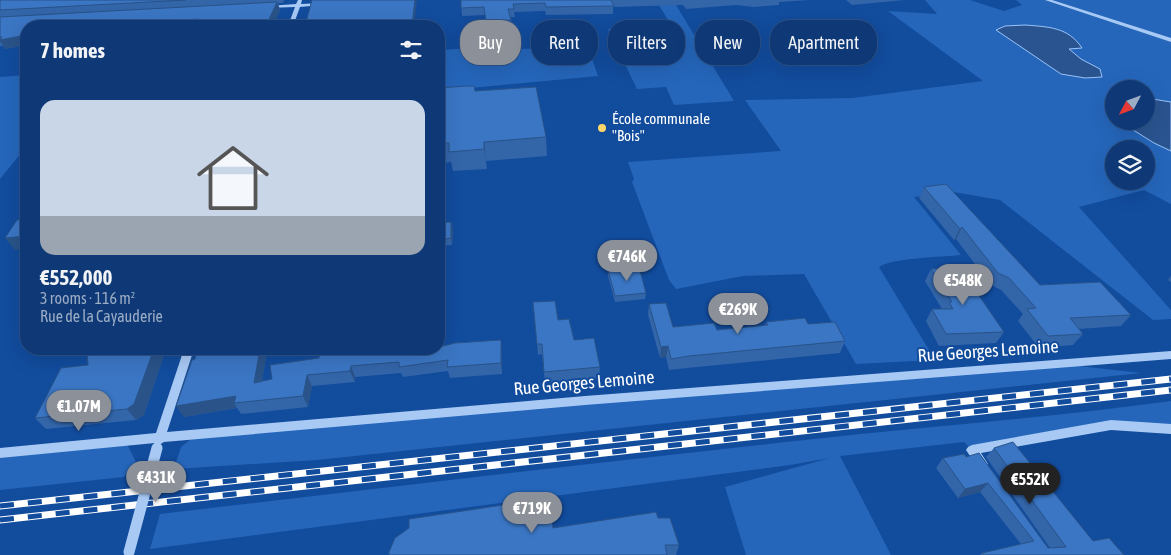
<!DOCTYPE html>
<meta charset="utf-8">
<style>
:root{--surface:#0e3976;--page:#1c447e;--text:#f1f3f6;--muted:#9bacc5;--line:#2e5388;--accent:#8c9099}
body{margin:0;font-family:"Asap Condensed",sans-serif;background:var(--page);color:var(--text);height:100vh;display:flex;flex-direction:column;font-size:19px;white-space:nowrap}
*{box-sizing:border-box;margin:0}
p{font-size:16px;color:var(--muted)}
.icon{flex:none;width:28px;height:28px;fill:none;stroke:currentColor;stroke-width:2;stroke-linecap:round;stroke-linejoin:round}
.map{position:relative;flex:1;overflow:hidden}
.sheet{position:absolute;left:20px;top:20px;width:425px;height:335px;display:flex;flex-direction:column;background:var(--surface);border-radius:20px;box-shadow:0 5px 20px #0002,0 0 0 1px var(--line)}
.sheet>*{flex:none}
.top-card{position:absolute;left:460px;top:20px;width:475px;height:45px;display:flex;gap:10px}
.needle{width:32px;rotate:229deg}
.buttons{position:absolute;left:1105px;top:80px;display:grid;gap:10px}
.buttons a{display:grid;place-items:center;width:50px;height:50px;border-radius:50%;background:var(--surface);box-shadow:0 5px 20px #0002,0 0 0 1px var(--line);font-size:25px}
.price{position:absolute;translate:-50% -42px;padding:0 11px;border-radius:18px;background:var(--accent);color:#fff;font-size:16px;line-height:32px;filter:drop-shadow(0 1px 2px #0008)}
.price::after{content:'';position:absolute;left:50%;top:30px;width:15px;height:11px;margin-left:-8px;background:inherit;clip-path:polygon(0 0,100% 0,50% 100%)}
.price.current{background:#222;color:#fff}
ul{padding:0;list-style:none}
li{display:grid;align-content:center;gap:10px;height:265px;padding:0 20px}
li span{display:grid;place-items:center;height:155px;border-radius:15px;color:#555}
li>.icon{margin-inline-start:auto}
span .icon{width:90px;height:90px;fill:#fffc;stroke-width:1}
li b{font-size:21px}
h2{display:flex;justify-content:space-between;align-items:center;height:60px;padding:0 20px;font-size:21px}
.pill{padding:0 18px;border-radius:20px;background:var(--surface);box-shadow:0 5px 20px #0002,0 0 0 1px var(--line);font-size:18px;line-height:45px}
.pill.current{background:var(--accent);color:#fff}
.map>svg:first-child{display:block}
.green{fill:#2566bb;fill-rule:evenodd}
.water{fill:#2a5490;stroke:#9ac4f7}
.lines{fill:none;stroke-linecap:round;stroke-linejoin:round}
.minor{fill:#a8c9f4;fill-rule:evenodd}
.rail-casing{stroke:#fff;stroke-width:7}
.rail{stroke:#124c9d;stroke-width:5;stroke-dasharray:14;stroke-linecap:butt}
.minor-bridge{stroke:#a8c9f4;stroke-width:11}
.wall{fill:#3365a9}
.shaded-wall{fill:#295389}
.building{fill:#3b76c4;stroke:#295389}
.poi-dot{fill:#ffd76b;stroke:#124c9d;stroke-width:2}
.labels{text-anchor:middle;stroke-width:4;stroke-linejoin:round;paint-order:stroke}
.far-poi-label{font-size:15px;fill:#fff;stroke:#124c9d;text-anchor:start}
.street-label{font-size:18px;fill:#fff;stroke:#124c9d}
</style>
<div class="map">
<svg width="1171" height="555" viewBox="0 0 1171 555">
<rect width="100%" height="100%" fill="#124c9d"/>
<g class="green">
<path d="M656,0H673L734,101L674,105L666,87L637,89L608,29L634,26L641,39L675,32Z"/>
<path d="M925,0H970L1004,11L1022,5L1016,0H1171V204L1144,190L1079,207L1171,310V319L1153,320L1000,200L936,189L939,194L914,197L961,255C943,257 891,258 879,267L935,360L856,364L804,274L743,276L676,289L669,280L632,182L634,179L628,162L781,151L745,100L853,98L983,81L888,11L937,14ZM1114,89H1146V121H1114ZM1114,149H1146V181H1114Z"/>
<path d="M495,47L517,49L588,47L598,76L439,91V50Z"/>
<path d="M26,75V147L0,179V77Z"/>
<path d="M1061,364L1141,373L317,460L174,469L181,447L197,434Z"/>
<path d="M1171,401V430L1112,427L972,450L964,442L840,456L891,555H746L725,487L830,458L790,465L150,549L160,514C375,489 590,463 805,440C927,426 1049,418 1171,401Z"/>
<path d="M125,440L136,462L124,477L0,490V458Z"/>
</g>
<g class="water">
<path d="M1025,25C1049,27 1068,27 1082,48L1069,49L1081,59L1100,69L1102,77L1085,78L1061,74L996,30L1005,26Z"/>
<path d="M1146,98L1171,102V151L1154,143L1119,121H1146Z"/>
</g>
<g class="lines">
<g class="minor">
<path d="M298,0H302L301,4L322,3L324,4L322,5L300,7L293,26H288L295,7L267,8L265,7L267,6L296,4Z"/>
<path d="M1045,0H1052L1171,38V42Z"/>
<path d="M184,349H194L167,432L585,396L1171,351V359L585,405L164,442L159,445L155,443L0,458V448L156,433Z"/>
<path d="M1111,420L1171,424V434L1111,430L981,453L988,464L986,468L982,469L978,468L966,450L968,447L972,445Z"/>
</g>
<g class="rail-casing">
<g id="rail">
<path d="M0,506L1171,379"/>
<path d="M0,520L1171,390"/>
</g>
</g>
<use href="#rail" class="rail"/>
<path class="minor-bridge" d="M129,552L157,448"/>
</g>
<g class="wall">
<path d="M0,0H284L283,3H278L280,10L273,26H26V45L5,49L3,46H0Z"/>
<path d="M461,0H810L779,2V5L754,7L736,5L686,9L683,5L613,7V14L546,15L545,11L514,12L515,17H511L512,29L486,30L485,15L462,16Z"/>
<path d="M846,0H905L852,5Z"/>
<path d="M474,86L475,91L546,137L547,156L486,161L487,169L453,171L451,162L439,163V88Z"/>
<path d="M924,187L1040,285L1131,315L1121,326L1079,329L1083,334L1073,345L1039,348L1018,321L1023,314L1001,290L991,285L956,239L954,240L919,198Z"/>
<path d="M451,222L453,228L452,245L439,246V223Z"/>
<path d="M931,269L1004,332L996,343L939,346L926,321L932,309H942L925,281Z"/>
<path d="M608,270L646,293L645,299L615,302L608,276Z"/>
<path d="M1171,276V282L1168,280Z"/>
<path d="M533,302L558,320L574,340L600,367L599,378L545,383L542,354L538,355Z"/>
<path d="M649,304L673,327L717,330L765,325L766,322L808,324L845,341L840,353L687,368L669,370L666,357L660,358L648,315Z"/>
<path d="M96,349H166L144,415L136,420L46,429L35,418L88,365Z"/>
<path d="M198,349H278V350L267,351L262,381L272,379L319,358L321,349H423L422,351H502V374L450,378L448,371L403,377L401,373L355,377V382L312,386L308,407L241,414L237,408L184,417L195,359Z"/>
<path d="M994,448L1093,541L1124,555H980L982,553L1021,544L980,492L958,498L936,468L943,458L964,454L1048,548H1050L986,457Z"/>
<path d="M658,518L679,545L676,555H389L553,528Z"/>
</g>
<g class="shaded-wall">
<path d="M415,0H417L414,26H412Z"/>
<path d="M277,2L280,10L273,26H266Z"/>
<path d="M26,35V45L5,49L0,41V40Z"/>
<path d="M484,142L486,161L487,169L484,149Z"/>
<path d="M451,222L453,228L452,245L451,238Z"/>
<path d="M962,227L956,239L954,240L960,229Z"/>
<path d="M26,236V249L15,250L5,238Z"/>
<path d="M501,340L502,351V374L501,363Z"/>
<path d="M668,346L666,357L660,358L661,347Z"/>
<path d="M154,349H166L144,415L136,420L127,409Z"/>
<path d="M260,349H266L267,351L260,394L254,383Z"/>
<path d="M351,366L355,377V382L350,371Z"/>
<path d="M307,375L312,386L308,407L303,396Z"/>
<path d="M236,396L234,403L237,408L184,417L176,406Z"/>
<path d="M988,483L980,492L958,498L965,489Z"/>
</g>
<g class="building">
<path d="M0,0H186L0,10Z"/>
<path d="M312,0H415L412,25L396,26H300L301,23L306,22Z"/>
<path d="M461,0H611L614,6L546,7L545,3L513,4L514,9H508L511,20L486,22L484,7L461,8Z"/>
<path d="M277,2L266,26H194L199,19L92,26H26V35L0,40L2,37H0V17Z"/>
<path d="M467,86H474L475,91L536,87L546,137L484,142V149L449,152V143H439V88Z"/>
<path d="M946,184L1040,285L1100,282L1131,315L1070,318L1083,334L1048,336L1027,309L1036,308L1009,278L998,273L962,227L960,229L924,187Z"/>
<path d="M26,219V236L5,238L17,220Z"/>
<path d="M451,222V238L439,240V223Z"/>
<path d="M639,267L646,293L615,296L608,270Z"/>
<path d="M960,268L1004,332L946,334L932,309H953L949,302H952L931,269Z"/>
<path d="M555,301L558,320L569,319L574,340L594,338L600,367L544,372L542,344H537L533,302Z"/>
<path d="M666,303L673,327L714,323L717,330L768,325L766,322L805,318L808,324L835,322L845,341L689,356L671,359L668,346L661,347L649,304Z"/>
<path d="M501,340V363L447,367L448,360L399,367V362L351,366L350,371L307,375L303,396L234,403L236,396L176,406L192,360L195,359L198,349H260L254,383L272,379L270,365L319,358L321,349H419V352L431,349H439V347L455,343Z"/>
<path d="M96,349H154L134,404L127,409L35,418L61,368L88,365L87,352L95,351Z"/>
<path d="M1013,442L1093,541L1109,538L1124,555H984L982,553L1034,541L988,483L965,489L943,458L964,454L966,457L979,453L1048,548L1066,547L994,448Z"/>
<path d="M550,498L553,528L656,512L658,518H670L679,545H665L667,555H389V552L395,538L409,528V519Z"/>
</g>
<circle class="poi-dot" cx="602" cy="128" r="5"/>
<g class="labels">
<g class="far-poi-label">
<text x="612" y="124">École communale<tspan x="612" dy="17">"Bois"</tspan></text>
</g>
<g class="street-label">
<text transform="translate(988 351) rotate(-4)" y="6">Rue Georges Lemoine</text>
<text transform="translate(584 383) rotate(-5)" y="6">Rue Georges Lemoine</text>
</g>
</g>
</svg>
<div class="buttons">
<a><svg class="needle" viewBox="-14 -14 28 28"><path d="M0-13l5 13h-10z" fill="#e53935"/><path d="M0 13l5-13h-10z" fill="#9bacc5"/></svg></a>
<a><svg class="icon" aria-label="layers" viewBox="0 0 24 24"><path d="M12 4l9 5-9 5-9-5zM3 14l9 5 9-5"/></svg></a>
</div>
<b class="price" style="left:627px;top:282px">€746K</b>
<b class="price" style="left:963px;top:306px">€548K</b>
<b class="price" style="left:738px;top:335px">€269K</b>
<b class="price" style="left:79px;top:432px">€1.07M</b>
<b class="price" style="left:156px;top:503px">€431K</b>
<b class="price current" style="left:1030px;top:505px">€552K</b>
<b class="price" style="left:532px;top:534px">€719K</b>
<div class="top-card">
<a class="pill current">Buy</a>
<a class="pill">Rent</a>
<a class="pill">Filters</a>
<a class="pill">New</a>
<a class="pill">Apartment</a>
</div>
<section class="sheet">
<h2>7 homes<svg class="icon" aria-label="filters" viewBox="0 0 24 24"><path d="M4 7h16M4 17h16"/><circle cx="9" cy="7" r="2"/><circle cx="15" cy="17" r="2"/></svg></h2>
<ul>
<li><span style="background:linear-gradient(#c9d6e8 75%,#9aa5b1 0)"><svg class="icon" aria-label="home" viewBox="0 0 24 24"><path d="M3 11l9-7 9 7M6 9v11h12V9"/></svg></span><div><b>€552,000</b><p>3 rooms · 116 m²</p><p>Rue de la Cayauderie</p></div></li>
</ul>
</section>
</div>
